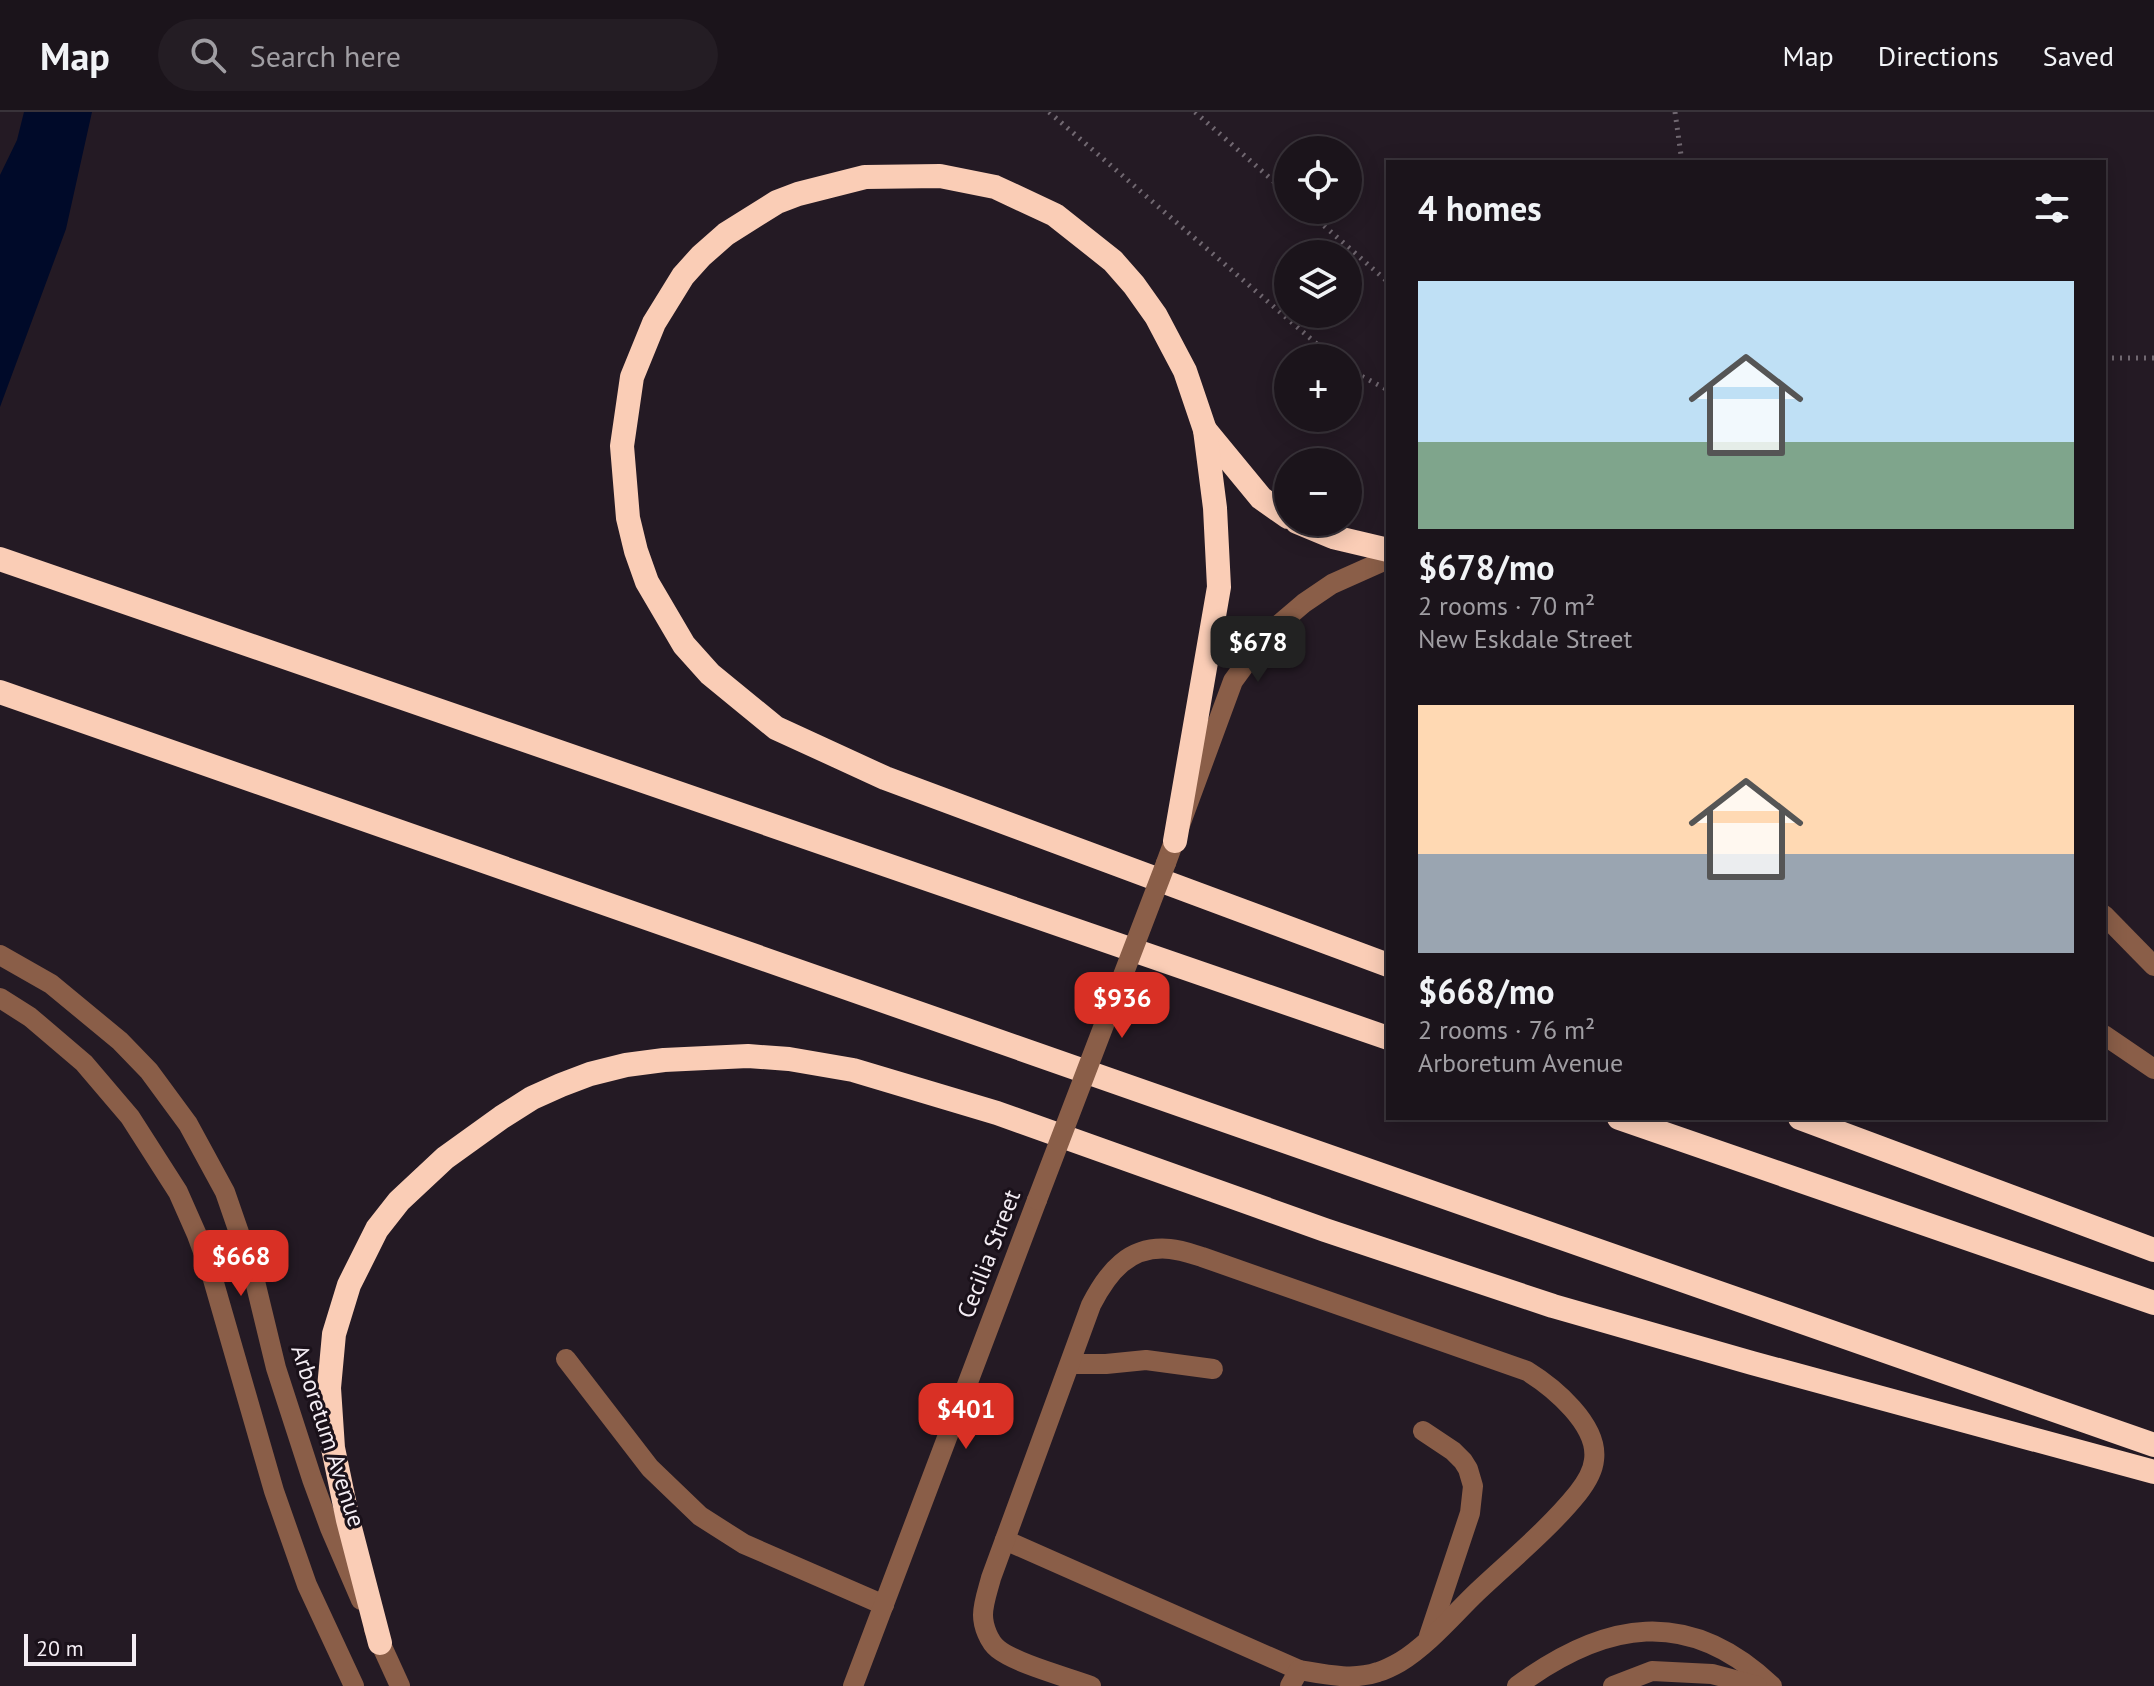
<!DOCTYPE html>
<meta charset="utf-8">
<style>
:root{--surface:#1b141b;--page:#241d24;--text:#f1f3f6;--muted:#a09ea3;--line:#39333a;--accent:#d93025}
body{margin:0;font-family:"PT Sans",sans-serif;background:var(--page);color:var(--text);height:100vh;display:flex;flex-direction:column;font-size:30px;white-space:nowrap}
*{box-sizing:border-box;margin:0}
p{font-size:26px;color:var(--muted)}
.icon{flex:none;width:44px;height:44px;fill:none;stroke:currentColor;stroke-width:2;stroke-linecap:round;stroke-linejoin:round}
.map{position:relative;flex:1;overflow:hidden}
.drawer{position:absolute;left:1386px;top:48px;width:720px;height:960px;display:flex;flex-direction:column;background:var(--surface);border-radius:0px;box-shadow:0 4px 20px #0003,0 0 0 2px var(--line)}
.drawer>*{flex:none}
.tools{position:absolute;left:1274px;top:24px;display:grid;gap:16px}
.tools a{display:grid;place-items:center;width:88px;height:88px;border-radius:50%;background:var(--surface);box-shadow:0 4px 20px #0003,0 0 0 2px var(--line);font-size:40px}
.scale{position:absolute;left:24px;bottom:20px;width:112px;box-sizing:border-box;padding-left:8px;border:4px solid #f4edf4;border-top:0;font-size:22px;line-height:28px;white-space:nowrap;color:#f4edf4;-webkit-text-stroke:6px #1a111a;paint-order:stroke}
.price{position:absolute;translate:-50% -68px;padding:0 18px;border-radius:16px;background:var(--accent);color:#fff;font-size:26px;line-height:52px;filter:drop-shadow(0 2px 4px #0008)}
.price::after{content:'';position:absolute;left:50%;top:48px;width:24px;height:18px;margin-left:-12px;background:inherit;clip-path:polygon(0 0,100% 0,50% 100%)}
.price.selected{background:#222;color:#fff}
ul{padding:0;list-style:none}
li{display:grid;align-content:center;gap:16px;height:424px;padding:0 32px}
li span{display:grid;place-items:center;height:248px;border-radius:0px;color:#555}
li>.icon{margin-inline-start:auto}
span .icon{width:144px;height:144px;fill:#fffc;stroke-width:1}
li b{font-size:34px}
h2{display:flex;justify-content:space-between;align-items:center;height:96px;padding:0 32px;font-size:34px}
header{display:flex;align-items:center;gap:48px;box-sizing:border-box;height:112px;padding:0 40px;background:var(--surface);border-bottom:2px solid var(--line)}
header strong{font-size:38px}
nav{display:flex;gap:44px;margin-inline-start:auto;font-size:28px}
.search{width:560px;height:72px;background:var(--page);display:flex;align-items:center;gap:20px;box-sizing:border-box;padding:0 28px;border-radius:44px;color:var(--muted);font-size:30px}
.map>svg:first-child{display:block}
.water{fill:#000a29}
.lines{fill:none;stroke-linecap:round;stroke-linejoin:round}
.path{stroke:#716871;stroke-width:5;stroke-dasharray:2 6;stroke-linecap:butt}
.minor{stroke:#8a5e48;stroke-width:20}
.highway{stroke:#facdb6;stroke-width:24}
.minor-bridge{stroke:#8a5e48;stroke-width:20}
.labels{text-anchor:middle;stroke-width:6;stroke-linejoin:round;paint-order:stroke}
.street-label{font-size:24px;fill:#f4edf4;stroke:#1a111a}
</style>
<header>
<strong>Map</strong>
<div class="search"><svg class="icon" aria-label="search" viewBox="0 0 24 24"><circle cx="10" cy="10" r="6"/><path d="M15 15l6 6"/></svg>Search here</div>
<nav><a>Map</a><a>Directions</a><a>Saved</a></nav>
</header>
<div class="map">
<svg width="2154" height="1574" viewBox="0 0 2154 1574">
<rect width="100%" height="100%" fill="#241a24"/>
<path class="water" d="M24,0H92L66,117L0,295V63L17,28Z"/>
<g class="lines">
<g class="path">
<path d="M1049,0L1333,246"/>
<path d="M1195,0L1288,82"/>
<path d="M1675,0L1682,50"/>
<path d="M1306,98L1388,170"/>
<path d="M2104,246H2154"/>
<path d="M1348,257L1388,278"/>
</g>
<g class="minor">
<path d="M1166,751L1233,569L1257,536L1277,514L1304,491L1332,472L1388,447"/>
<path d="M2104,803L2154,854"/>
<path d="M0,843L51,872L120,929L149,959L188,1012L225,1080L253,1161L276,1256L312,1367L330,1416L361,1488"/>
<path d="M0,886L30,905L84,951L130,1005L178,1080L197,1123L212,1164L274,1379L307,1473L354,1574"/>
<path d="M2104,923L2154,957"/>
<path d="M566,1247L650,1356L700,1404L744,1432L884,1493"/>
<path d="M1071,1252H1106L1146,1248L1213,1257"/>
<path d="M1423,1319L1453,1339L1463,1349L1468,1357L1473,1374L1470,1401L1429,1524"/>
<path d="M1005,1428L1299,1558"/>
<path d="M374,1517L400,1574"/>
<path d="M853,1574L1037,1088"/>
<path d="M1091,1574C1067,1565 1017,1552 998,1537C989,1530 983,1514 983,1503C983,1491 988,1478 991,1466L1091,1193C1108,1160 1129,1133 1170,1137C1181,1138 1192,1142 1202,1145L1527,1259C1553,1275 1599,1313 1594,1348C1593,1359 1585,1372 1578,1381C1549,1417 1511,1448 1477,1480C1453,1503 1429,1532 1400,1550C1393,1554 1385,1558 1378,1560C1353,1569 1323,1562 1299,1558L1290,1574"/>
<path d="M1517,1574C1605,1509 1688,1494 1772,1574"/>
<path d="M1613,1574L1652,1559L1712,1562L1757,1574"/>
</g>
<g class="highway">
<path d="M1205,318L1261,386L1288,405"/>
<path d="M1297,410L1333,425L1388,438"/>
<path d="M0,447L1388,926"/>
<path d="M0,580L2154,1333"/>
<path d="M1175,729L1219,475L1215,396L1205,318L1185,259L1156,204L1134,173L1113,149L1055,103L995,75L940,64L865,65L798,82L777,90L726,122L701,144L683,164L654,211L632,265L622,334L628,406L636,439L647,470L684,533L710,562L776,616L885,666L1388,853"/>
<path d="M1619,1006L2154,1191"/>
<path d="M1800,1006L2154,1138"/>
<path d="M380,1531L348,1408L333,1336L329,1276L334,1222L349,1173L377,1117L399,1089L445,1046L502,1005L532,986L561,973L590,962L626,953L664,948L748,944L789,947L853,958L997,1001L1325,1118L1553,1194L1752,1251L2154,1360"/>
</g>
<path class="minor-bridge" d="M1037,1088L1166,751"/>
</g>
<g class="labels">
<g class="street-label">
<text transform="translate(989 1142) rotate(-69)" y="8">Cecilia Street</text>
<text transform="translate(328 1324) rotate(72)" y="8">Arboretum Avenue</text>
</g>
</g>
</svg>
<div class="tools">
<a><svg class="icon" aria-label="locate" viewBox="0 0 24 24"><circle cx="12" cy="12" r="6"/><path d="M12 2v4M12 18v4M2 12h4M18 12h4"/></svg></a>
<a><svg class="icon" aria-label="layers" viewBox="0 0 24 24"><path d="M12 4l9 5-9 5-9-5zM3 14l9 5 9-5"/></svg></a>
<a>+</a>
<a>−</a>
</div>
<div class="scale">20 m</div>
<b class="price selected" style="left:1258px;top:572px">$678</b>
<b class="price" style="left:1122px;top:928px">$936</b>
<b class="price" style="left:241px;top:1186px">$668</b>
<b class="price" style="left:966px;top:1339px">$401</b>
<section class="drawer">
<h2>4 homes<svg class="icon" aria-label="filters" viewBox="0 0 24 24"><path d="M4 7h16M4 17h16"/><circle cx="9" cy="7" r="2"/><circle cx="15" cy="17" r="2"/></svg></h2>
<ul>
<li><span style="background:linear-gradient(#bfe0f5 65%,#7fa58c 0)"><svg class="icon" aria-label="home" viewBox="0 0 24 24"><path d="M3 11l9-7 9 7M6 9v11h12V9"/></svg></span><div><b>$678/mo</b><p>2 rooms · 70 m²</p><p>New Eskdale Street</p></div></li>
<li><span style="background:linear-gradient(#ffd9b3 60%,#9aa5b1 0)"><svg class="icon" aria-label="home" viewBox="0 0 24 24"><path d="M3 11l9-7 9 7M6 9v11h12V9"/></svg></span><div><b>$668/mo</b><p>2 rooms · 76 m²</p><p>Arboretum Avenue</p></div></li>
</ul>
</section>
</div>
